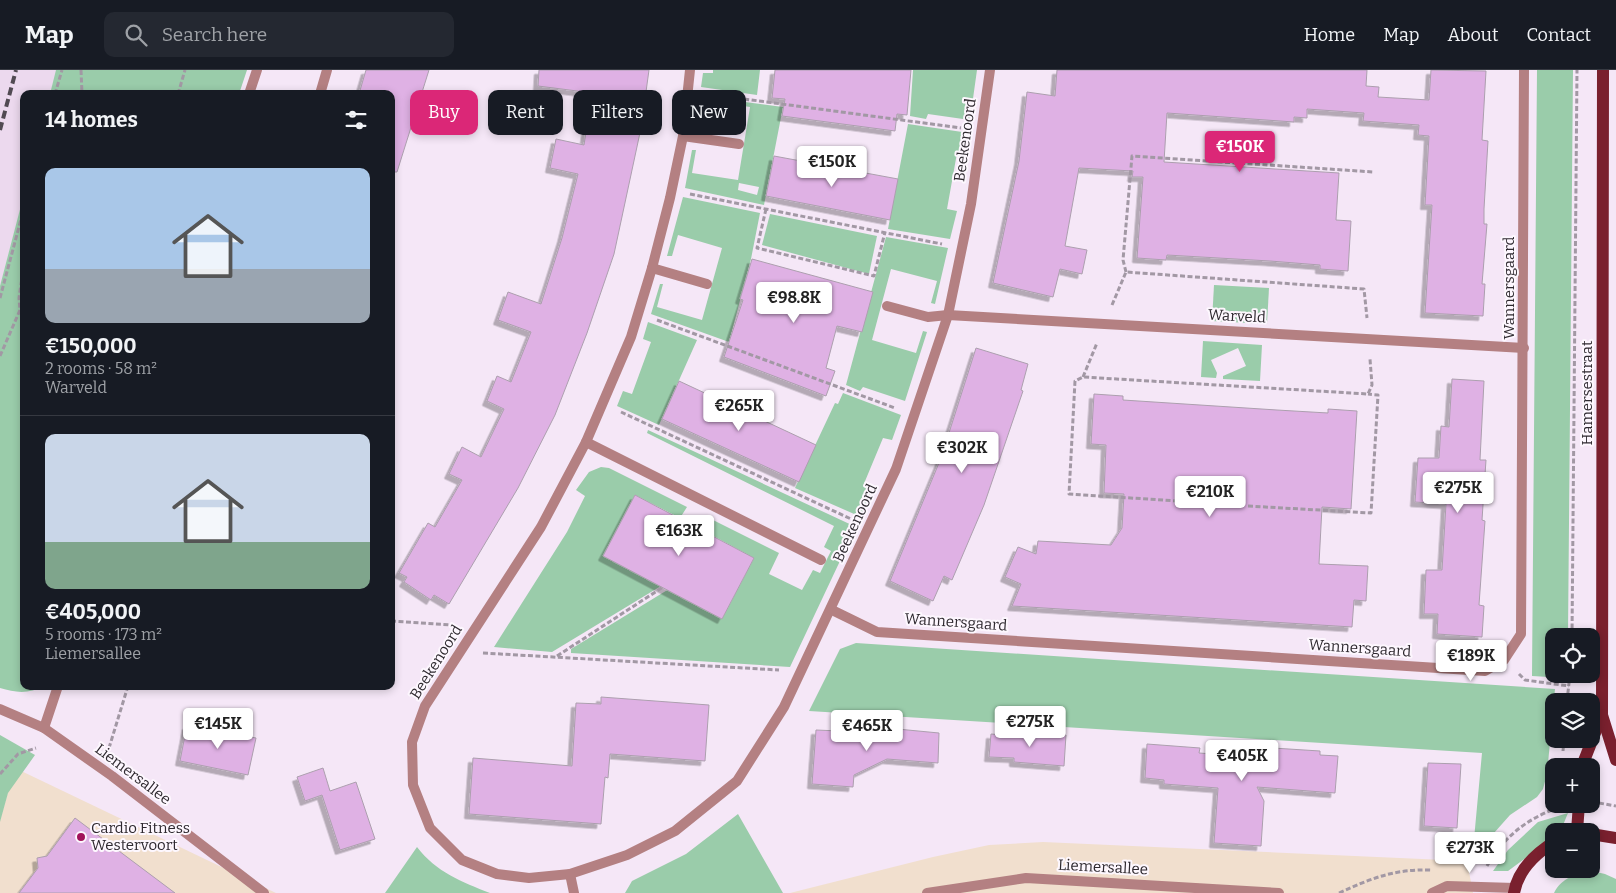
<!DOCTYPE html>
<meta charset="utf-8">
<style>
:root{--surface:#171b24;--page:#242831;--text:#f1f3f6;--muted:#9ea1a6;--line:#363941;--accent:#db2777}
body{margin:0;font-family:Bitter,serif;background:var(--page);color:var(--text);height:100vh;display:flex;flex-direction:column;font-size:19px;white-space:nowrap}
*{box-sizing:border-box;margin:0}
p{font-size:16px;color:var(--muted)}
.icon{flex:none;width:28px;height:28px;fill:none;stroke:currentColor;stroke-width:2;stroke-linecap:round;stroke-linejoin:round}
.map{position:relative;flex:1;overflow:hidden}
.panel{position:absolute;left:20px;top:20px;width:375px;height:600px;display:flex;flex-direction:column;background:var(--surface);border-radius:10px;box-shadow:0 2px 8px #0003}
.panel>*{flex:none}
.guide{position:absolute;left:410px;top:20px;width:475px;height:45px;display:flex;gap:10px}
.buttons{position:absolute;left:1545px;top:558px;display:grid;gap:10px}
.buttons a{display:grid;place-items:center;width:55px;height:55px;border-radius:10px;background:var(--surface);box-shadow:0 2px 8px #0003;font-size:25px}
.price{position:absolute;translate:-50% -42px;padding:0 11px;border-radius:5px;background:#fff;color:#222;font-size:16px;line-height:32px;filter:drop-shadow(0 1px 2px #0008)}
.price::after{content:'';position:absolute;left:50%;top:30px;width:15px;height:11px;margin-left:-8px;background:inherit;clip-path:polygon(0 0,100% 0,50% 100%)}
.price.on{background:var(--accent);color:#fff}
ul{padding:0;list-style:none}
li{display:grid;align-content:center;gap:10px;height:265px;padding:0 25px}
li+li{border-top:1px solid var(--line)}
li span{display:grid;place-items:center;height:155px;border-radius:10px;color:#555}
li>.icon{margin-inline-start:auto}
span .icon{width:90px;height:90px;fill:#fffc;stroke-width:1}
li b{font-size:21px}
h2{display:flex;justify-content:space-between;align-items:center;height:60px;padding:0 25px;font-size:21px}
.pill{padding:0 18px;border-radius:10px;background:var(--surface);box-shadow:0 2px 8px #0003;font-size:18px;line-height:45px}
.pill.on{background:var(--accent);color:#fff}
header{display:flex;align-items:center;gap:30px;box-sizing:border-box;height:70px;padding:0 25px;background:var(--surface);border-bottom:1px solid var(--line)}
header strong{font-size:24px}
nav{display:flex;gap:28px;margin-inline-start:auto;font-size:18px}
.search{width:350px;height:45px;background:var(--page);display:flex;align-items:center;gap:12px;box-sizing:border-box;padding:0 18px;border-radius:10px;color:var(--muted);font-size:19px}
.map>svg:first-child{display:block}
.industrial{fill:#f1dfce}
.built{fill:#ecd9ee}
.green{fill:#9accaa;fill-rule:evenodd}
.building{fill:#dfb1e4;stroke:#ac9fae;filter:url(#shadow)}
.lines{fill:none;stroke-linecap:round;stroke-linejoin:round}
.path{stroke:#a298a4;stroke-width:3;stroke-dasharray:5 2.5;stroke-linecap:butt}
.service{stroke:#b48082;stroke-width:10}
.minor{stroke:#b48082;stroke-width:10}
.tertiary{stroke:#b48082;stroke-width:10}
.primary{stroke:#7a202e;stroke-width:12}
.rail{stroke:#514a52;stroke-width:4;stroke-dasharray:8 4;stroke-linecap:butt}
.poi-dot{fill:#a1135b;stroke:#fdf7fe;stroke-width:2}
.labels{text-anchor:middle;stroke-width:4;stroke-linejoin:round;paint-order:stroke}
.street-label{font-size:15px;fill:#2e292f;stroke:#fdf7fe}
.poi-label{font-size:15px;fill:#2e292f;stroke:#fdf7fe;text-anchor:start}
</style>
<header>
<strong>Map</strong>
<div class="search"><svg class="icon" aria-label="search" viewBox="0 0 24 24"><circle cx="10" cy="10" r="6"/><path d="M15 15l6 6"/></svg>Search here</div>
<nav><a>Home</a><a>Map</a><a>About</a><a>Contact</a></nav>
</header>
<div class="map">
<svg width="1616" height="823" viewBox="0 0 1616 823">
<defs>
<filter id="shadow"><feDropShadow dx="-4.5" dy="4.5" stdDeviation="0" flood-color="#0004"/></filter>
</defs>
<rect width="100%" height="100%" fill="#f5e7f7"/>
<g class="industrial">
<path d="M15,698L276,823H0V750Z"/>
<path d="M1043,772L1467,791L1473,823H790L933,787L989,775Z"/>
</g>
<path class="built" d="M0,0H57L50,24H24V126L0,216Z"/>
<g class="green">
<path d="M56,0H247L239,24H50Z"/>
<path d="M713,0H760L757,25L701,17L703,3H713Z"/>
<path d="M913,0H977L970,50L928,44L926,49L910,46Z"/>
<path d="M1537,0H1573L1568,566H1554V604H1566V608L1532,606Z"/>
<path d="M700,26L783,37L764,135L685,118L692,80H696L692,103L738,110L750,37L704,30L700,51H697ZM739,113L759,117L757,125L738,120Z"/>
<path d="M908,54L969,63L966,84L957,83L947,139L957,141L950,169L888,159Z"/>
<path d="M24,124V616H44C29,624 16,623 0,618V216Z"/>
<path d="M683,127L760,143L751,189L729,272L651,244L660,214H663L657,237L702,250L722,178L678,165L672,186H667Z"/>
<path d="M770,144L877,166L869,204L762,175Z"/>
<path d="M886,167L948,178L935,234L931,233L937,211L891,199L872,270L916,283L923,261L927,262L905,331L863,317L860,321L846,315Z"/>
<path d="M1214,215L1269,218L1267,254L1212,251Z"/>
<path d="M648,252L697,270L659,355L617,336L623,321L632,324L651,272L643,269Z"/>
<path d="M1203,271L1262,275L1260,311L1223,309V306L1246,296L1238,278L1211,290L1217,303L1216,308L1201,307Z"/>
<path d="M843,323L901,345L892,370L883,368L863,416L872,420L861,447L795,418L835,333L838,334Z"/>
<path d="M648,360L856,457L790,597L571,583V579L669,519L722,549L754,488L706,462L713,450L779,483L769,504L802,520L813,500L820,503L831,481L824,477L834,456L647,363Z"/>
<path d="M601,397L609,398L687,437L680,448L635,425L603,486L661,516L552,582L494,577L567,462L585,426L576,420L589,402Z"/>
<path d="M856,573L1555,619L1547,704L1543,719L1537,727L1510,745L1486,772L1473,780L1482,683L809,641L840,579Z"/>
<path d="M0,665L35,685L8,723L0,752Z"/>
<path d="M1568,743L1561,760L1554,761V767L1508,801H1493L1508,780L1538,752Z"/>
<path d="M738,744L783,823H625L632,811L686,784Z"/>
<path d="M417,777C436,802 462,812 490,823H385Z"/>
<path d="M1592,801L1605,804L1616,809V823H1554C1561,808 1577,803 1592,801Z"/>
</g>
<g class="building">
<path d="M366,0H429L397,102H391V24H359Z"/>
<path d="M539,0H649L641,58L614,184L587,263L555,345L518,418L449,534L434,525L431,530L404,512L407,507L399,503L428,453L435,457L462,410L449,404L462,377L481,387L504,339L487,331L497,306L511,312L531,262L498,250L508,222L541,234L562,168L578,104L550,98L556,69L584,75L588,49L593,23L538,16Z"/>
<path d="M775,0H911L907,45L897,44L895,61L782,46L785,29L772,28Z"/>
<path d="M1057,0H1367L1366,16L1379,17L1378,27L1429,30L1431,0L1486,1L1482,70L1488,71L1484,139V154H1487L1482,214H1485L1483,246L1425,243L1432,135H1425L1429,66L1418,65L1419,55L1363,51L1364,43L1307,39V48L1294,47V52L1167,43L1164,92L1339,103L1336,150L1351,151L1348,201L1320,199V195L1270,191L1167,185L1166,190L1137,188L1143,107H1132L1133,101L1079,98L1065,176L1087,180L1082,204L1060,199L1053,227L993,213L1019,91L1027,22L1055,26Z"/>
<path d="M774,86L898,109L890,150L766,126Z"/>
<path d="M752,189L873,222L862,262L837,256L826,298L835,301L826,326L724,287L743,230L740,229Z"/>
<path d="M976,278L1028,294L1021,320L1023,321L984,435L952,510L944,506L933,531L890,511L941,388Z"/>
<path d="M1452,309L1484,311L1480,390H1486L1482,450L1485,451L1479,535L1484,536L1482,567L1437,564L1438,544H1424L1426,500H1442L1446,434L1415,432L1418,388H1439L1441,356L1449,357Z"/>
<path d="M679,311L816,375L799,412L662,349Z"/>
<path d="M1094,324L1123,326V330L1277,340L1328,343V339L1357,341L1351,439L1322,437L1319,494L1368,496L1366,531L1354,530L1352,557L1012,536L1021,514L1005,507L1018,477L1036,484L1038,471L1111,475L1122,458L1124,424L1104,423L1106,375L1091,374Z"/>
<path d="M635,425L754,488L722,549L603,486Z"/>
<path d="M601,627L709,635L705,691L610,684L608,708L605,707L601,754L469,744L473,688L572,696L576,633L601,634Z"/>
<path d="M187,655L256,668L248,705L180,691Z"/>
<path d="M887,658L939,663L938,693L887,689L854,705L853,717L812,714L816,660L887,663Z"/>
<path d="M1016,661L1066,665L1064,696L1014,692V688L989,687L991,664L1016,666Z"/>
<path d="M1147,674L1200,678L1199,683L1256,687L1257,677L1320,681V685L1338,686L1335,723L1257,717L1264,731L1261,776L1214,773L1218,718L1164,714V710L1145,708Z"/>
<path d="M1428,693L1461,694L1457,758L1424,756Z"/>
<path d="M323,698L330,721L356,712L375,769L340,780L322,725L305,731L297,707Z"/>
<path d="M75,748L175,823H19L38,798L37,788L47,786Z"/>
</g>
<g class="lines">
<g class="path">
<path d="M81,0L82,24"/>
<path d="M55,24L62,0"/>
<path d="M178,24L185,0"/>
<path d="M707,24L961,58"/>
<path d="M690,124L942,174"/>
<path d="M766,139L757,178L874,206L885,162"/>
<path d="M1126,202L1123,190L1132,86L1374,102"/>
<path d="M0,228L24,138"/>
<path d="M1112,235L1126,202L1364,219L1367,248"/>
<path d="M657,250L895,338"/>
<path d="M0,286L20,240L19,228L24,194"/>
<path d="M1083,307L1097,273"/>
<path d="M621,342L851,449"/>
<path d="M1193,432L1069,424L1075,311L1083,307L1368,324L1372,315L1370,289"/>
<path d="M1248,436L1371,443L1378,325L1368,324"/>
<path d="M391,551L453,555"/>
<path d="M1572,566L1577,0"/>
<path d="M483,583L779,600"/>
<path d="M557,586L663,517"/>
<path d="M1519,604L1525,610L1569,616"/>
<path d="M1567,631L1570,604"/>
<path d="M109,678L128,616"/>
<path d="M1563,681L1564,669"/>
<path d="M0,704L18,684L36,678"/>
<path d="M1599,733L1616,736"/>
<path d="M1487,796C1504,767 1525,750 1557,738"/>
<path d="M1339,823C1372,808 1394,799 1431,800"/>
</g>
<g class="service">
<path d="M683,66L739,74"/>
<path d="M652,198L707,214"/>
<path d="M887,236L928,247L948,245"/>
</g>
<g class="minor">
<path d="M690,0L683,66L670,128L652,198L631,267L586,372L541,457L425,636L412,672L413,715L430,758L462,790L497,804L529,808L570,804L627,785L675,761L737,711L784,637L896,399L948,245L971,134L990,0"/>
<path d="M249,24L257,0"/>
<path d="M320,24L327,0"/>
<path d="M948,245L1524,278"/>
<path d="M586,372L821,490"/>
<path d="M832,540L877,562L1485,601L1504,590L1521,564L1524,0"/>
<path d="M44,658L58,616"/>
<path d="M570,804L574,823"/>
</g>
<g class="tertiary">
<path d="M0,639L44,658L112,706L264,823"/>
<path d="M927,823L1026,808L1279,823"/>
<path d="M1432,823L1447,816L1515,818"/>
</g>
<g class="primary">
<path d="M1603,0L1602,645L1616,690"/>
<path d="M1582,696L1602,645"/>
<path d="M1577,761L1579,734"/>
<path d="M1591,764L1616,768"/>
<path d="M1514,823C1518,800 1535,784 1554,772"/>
</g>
<path class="rail" d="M0,60L16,0"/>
</g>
<circle class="poi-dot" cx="81" cy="767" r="5"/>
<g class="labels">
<g class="street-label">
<text transform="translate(965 70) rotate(-82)" y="5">Beekenoord</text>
<text transform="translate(1509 218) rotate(-90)" y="5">Wannersgaard</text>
<text transform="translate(1237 246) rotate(3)" y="5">Warveld</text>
<text transform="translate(1587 323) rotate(-90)" y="5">Hamersestraat</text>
<text transform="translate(855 453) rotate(-65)" y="5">Beekenoord</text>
<text transform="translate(956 552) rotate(4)" y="5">Wannersgaard</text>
<text transform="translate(1360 578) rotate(4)" y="5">Wannersgaard</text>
<text transform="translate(436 592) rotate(-58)" y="5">Beekenoord</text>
<text transform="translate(133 704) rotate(37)" y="5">Liemersallee</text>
<text transform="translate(1103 797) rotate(3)" y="5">Liemersallee</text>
</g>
<g class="poi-label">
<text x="91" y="763">Cardio Fitness<tspan x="91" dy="17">Westervoort</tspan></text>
</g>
</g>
</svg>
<div class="buttons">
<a><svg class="icon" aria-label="locate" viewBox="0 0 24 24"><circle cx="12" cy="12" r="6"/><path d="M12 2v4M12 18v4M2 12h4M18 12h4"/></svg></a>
<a><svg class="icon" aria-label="layers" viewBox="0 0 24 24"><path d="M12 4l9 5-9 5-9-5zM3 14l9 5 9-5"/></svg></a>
<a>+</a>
<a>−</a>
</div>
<b class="price on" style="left:1240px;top:103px">€150K</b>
<b class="price" style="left:832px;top:118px">€150K</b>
<b class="price" style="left:794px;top:254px">€98.8K</b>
<b class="price" style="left:739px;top:362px">€265K</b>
<b class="price" style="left:962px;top:404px">€302K</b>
<b class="price" style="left:1458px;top:444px">€275K</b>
<b class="price" style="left:1210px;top:448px">€210K</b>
<b class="price" style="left:679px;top:487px">€163K</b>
<b class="price" style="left:1471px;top:612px">€189K</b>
<b class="price" style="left:1030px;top:678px">€275K</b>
<b class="price" style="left:218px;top:680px">€145K</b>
<b class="price" style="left:867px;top:682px">€465K</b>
<b class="price" style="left:1242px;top:712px">€405K</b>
<b class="price" style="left:1470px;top:804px">€273K</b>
<div class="guide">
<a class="pill on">Buy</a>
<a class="pill">Rent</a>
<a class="pill">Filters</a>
<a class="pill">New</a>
</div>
<section class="panel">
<h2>14 homes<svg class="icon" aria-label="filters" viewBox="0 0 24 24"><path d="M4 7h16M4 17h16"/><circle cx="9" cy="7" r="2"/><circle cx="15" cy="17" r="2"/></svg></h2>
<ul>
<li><span style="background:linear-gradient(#a9c7e8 65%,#9aa5b1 0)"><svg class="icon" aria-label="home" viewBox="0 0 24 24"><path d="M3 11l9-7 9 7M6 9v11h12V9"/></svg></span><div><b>€150,000</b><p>2 rooms · 58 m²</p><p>Warveld</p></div></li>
<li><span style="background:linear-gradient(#c9d6e8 70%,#7fa58c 0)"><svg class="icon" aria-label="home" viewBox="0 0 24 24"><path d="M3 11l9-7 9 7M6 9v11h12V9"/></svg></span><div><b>€405,000</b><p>5 rooms · 173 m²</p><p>Liemersallee</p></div></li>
</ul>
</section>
</div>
